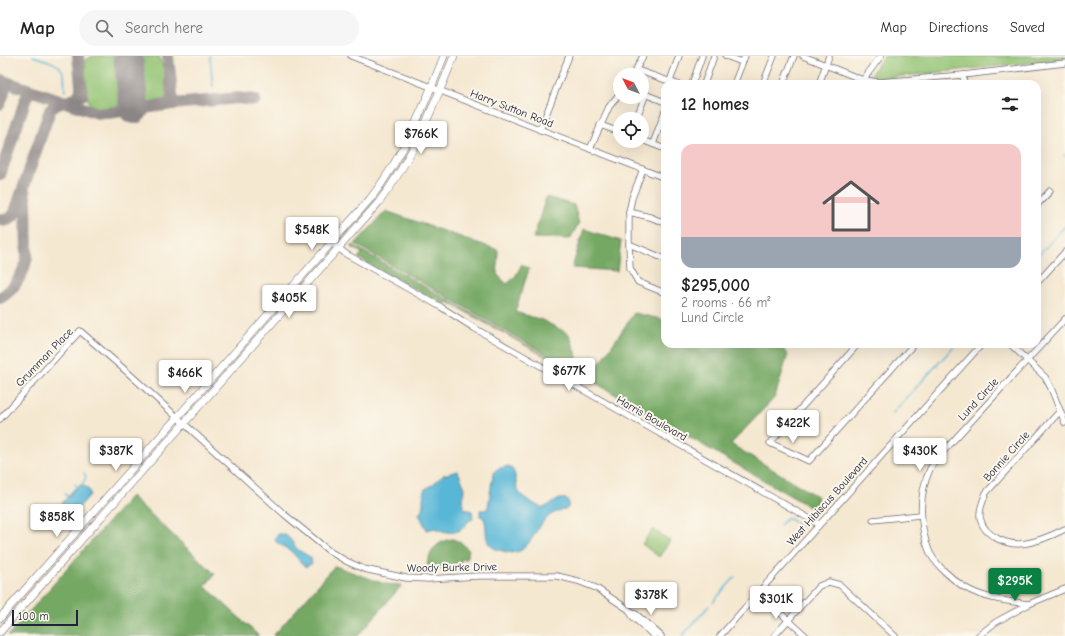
<!DOCTYPE html>
<meta charset="utf-8">
<style>
:root{--surface:#fff;--page:#f6f6f6;--text:#222;--muted:#767676;--line:#e0e0e0;--accent:#0b8043}
body{margin:0;font-family:"Comic Neue",sans-serif;background:var(--page);color:var(--text);height:100vh;display:flex;flex-direction:column;font-size:15px;white-space:nowrap}
*{box-sizing:border-box;margin:0}
p{font-size:13px;color:var(--muted)}
.icon{flex:none;width:22px;height:22px;fill:none;stroke:currentColor;stroke-width:2;stroke-linecap:round;stroke-linejoin:round}
.map{position:relative;flex:1;overflow:hidden}
.panel{position:absolute;left:661px;top:24px;width:380px;height:268px;display:flex;flex-direction:column;background:var(--surface);border-radius:12px;box-shadow:0 4px 16px #0002}
.panel>*{flex:none}
.needle{width:26px;rotate:312deg}
.fabs{position:absolute;left:613px;top:12px;display:grid;gap:8px}
.fabs a{display:grid;place-items:center;width:36px;height:36px;border-radius:50%;background:var(--surface);box-shadow:0 4px 16px #0002;font-size:20px}
.scale{position:absolute;left:12px;bottom:10px;width:66px;box-sizing:border-box;padding-left:4px;border:2px solid #22223b;border-top:0;font-size:11px;line-height:14px;white-space:nowrap;color:#22223b;-webkit-text-stroke:3px #fbf7ec;paint-order:stroke}
.price{position:absolute;translate:-50% -34px;padding:0 9px;border-radius:4px;background:#fff;color:#222;font-size:13px;line-height:26px;filter:drop-shadow(0 1px 2px #0008)}
.price::after{content:'';position:absolute;left:50%;top:24px;width:12px;height:9px;margin-left:-6px;background:inherit;clip-path:polygon(0 0,100% 0,50% 100%)}
.price.active{background:var(--accent);color:#fff}
ul{padding:0;list-style:none}
li{display:grid;align-content:center;gap:8px;height:212px;padding:0 20px}
li+li{border-top:1px solid var(--line)}
li span{display:grid;place-items:center;height:124px;border-radius:12px;color:#555}
li>.icon{margin-inline-start:auto}
span .icon{width:72px;height:72px;fill:#fffc;stroke-width:1}
li b{font-size:17px}
h2{display:flex;justify-content:space-between;align-items:center;height:48px;padding:0 20px;font-size:17px}
header{display:flex;align-items:center;gap:24px;box-sizing:border-box;height:56px;padding:0 20px;background:var(--surface);border-bottom:1px solid var(--line)}
header strong{font-size:19px}
nav{display:flex;gap:22px;margin-inline-start:auto;font-size:14px}
.search{width:280px;height:36px;background:var(--page);display:flex;align-items:center;gap:10px;box-sizing:border-box;padding:0 14px;border-radius:22px;color:var(--muted);font-size:15px}
.map>svg:first-child{display:block}
.green{fill:#92c272;stroke:#5a7256}
.forest{fill:#75a864;stroke:#4c6550}
.water{fill:#59b7d7;stroke:#3e6c89}
.lines{fill:none;stroke-linecap:round;stroke-linejoin:round}
.stream{stroke:#59b7d7;stroke-width:1.5}
.taxiway{stroke:#8c8586;stroke-width:12}
.runway{stroke:#8c8586;stroke-width:30}
.minor-casing{stroke:#6c6770;stroke-width:7}
.major-casing{stroke:#6c6770;stroke-width:8}
.minor{stroke:#fff;stroke-width:5.5}
.major{stroke:#fff;stroke-width:7}
.labels{text-anchor:middle;stroke-width:4;stroke-linejoin:round;paint-order:stroke}
.street-label{font-size:11px;fill:#22223b;stroke:#fbf7ec}
</style>
<header>
<strong>Map</strong>
<div class="search"><svg class="icon" aria-label="search" viewBox="0 0 24 24"><circle cx="10" cy="10" r="6"/><path d="M15 15l6 6"/></svg>Search here</div>
<nav><a>Map</a><a>Directions</a><a>Saved</a></nav>
</header>
<div class="map">
<svg width="1065" height="580" viewBox="0 0 1065 580">
<rect width="100%" height="100%" fill="#fbf7ec"/>
<filter id="ink" filterUnits="userSpaceOnUse"><feTurbulence type="fractalNoise" baseFrequency=".025" numOctaves="2"/><feDisplacementMap in="SourceGraphic" scale="8" xChannelSelector="R" yChannelSelector="G"/><feConvolveMatrix kernelMatrix="1 2 1 2 8 2 1 2 1" color-interpolation-filters="sRGB"/></filter>
<filter id="wash" filterUnits="userSpaceOnUse"><feTurbulence type="fractalNoise" baseFrequency=".012" numOctaves="4" result="noise"/><feDisplacementMap in="SourceGraphic" scale="16" xChannelSelector="R" yChannelSelector="G"/><feGaussianBlur stdDeviation="0.9" result="paint"/><feColorMatrix in="noise" values="0 0 0 0 0 0 0 0 0 0 0 0 0 0 0 0 0 1.4 0 .05"/><feComposite in="paint" operator="in"/></filter>
<g filter="url(#wash)">
<rect width="100%" height="100%" fill="#f5e8d1"/>
<g class="green">
<path d="M93,0H121C121,9 127,40 124,46C121,52 116,52 111,52C91,54 87,49 86,31C85,21 84,13 86,3Z"/>
<path d="M136,0H159C163,9 165,17 167,27C169,43 165,49 148,47L141,42Z"/>
<path d="M884,0H1065V3L874,23L868,22Z"/>
<path d="M653,473L670,485L659,501L642,488Z"/>
</g>
<g class="forest">
<path d="M546,141L574,149L579,167L570,183L533,182Z"/>
<path d="M386,155L498,194L497,218L507,228L515,221L522,208L529,213L515,256L542,264L569,278L576,296L578,307L594,316L634,257L665,264V288H778L788,298L775,341L731,388L818,441L815,454L355,188Z"/>
<path d="M584,173L621,185L617,215L572,212Z"/>
<path d="M353,189L354,190L550,303L448,246L444,249L358,202L362,197L351,191Z"/>
<path d="M131,440L215,518L205,530L259,580H8Z"/>
<path d="M453,483L462,487L469,494L466,503H461L460,513H437L427,509C430,494 438,484 453,483Z"/>
<path d="M335,510L385,528L402,529L358,580H273Z"/>
</g>
<g class="water">
<path d="M509,410C518,417 514,427 519,436C522,442 536,449 542,452C551,450 556,441 566,443L569,447L568,452C561,455 553,456 548,461C532,474 529,504 503,495C498,494 492,492 489,488C484,480 488,469 483,461L480,460V454H486L488,451L493,418L497,413Z"/>
<path d="M458,415L464,430L463,450L465,453L472,455L473,463C467,465 467,468 463,472C455,479 443,476 435,472L427,474L419,458C426,450 421,442 425,433L432,429L443,419Z"/>
<path d="M80,429C85,429 89,433 90,437V439C85,444 71,462 66,463C61,464 57,459 55,456L75,432Z"/>
<path d="M279,478C291,477 292,490 300,495C304,498 308,499 311,502C313,507 310,511 304,510L292,496L276,486L275,481Z"/>
</g>
<g class="lines">
<g class="stream">
<path d="M33,0C44,4 61,6 64,19C65,24 64,30 65,35"/>
<path d="M210,0L213,31"/>
<path d="M1064,99L1065,100"/>
<path d="M1037,201L1065,170"/>
<path d="M892,358L956,288"/>
<path d="M75,428L77,431"/>
<path d="M82,429L86,421L84,417"/>
<path d="M65,438L68,441"/>
<path d="M50,457L51,458L56,457"/>
<path d="M780,469L787,462L800,469L806,467"/>
<path d="M713,546L735,521"/>
<path d="M682,580L709,550"/>
</g>
<g class="taxiway">
<path d="M78,0L82,39"/>
<path d="M168,0L173,48"/>
<path d="M0,24L98,57H108L173,48L238,42L255,44"/>
<path d="M0,24C8,31 3,40 0,48"/>
<path d="M0,119L26,42L31,36H36"/>
<path d="M0,163L7,164L14,159L50,54C60,41 77,52 82,31"/>
<path d="M0,242C14,234 25,216 27,200L26,147L24,135"/>
</g>
<path class="runway" d="M128,0L134,53"/>
</g>
</g>
<g filter="url(#ink)">
<g class="lines">
<g class="minor-casing">
<g id="minor">
<path d="M351,0L665,122"/>
<path d="M726,0L742,6"/>
<path d="M803,0L863,24L879,26L963,19L1065,7"/>
<path d="M637,14L677,28"/>
<path d="M633,19L643,0"/>
<path d="M963,19L964,28"/>
<path d="M670,25L679,0"/>
<path d="M692,28L702,0"/>
<path d="M704,28L714,0"/>
<path d="M734,28L745,0"/>
<path d="M763,28L774,0"/>
<path d="M783,28L794,0"/>
<path d="M819,28L829,0"/>
<path d="M862,28L863,24L881,0"/>
<path d="M642,37L665,46"/>
<path d="M636,63L646,38"/>
<path d="M600,69L620,76"/>
<path d="M540,74L569,0"/>
<path d="M642,84L665,93"/>
<path d="M653,88L665,55"/>
<path d="M590,93L609,51L620,37"/>
<path d="M643,113L632,142L629,156V188L630,212L638,226L665,237"/>
<path d="M1037,149L1050,135"/>
<path d="M629,156L650,161L665,167"/>
<path d="M332,187L346,198L441,251L474,272L819,468"/>
<path d="M629,188L665,203"/>
<path d="M1037,227L1065,196"/>
<path d="M858,288L770,387L809,405L914,288"/>
<path d="M1010,288L1045,321L1051,332L1065,367"/>
<path d="M1060,355L986,437C983,445 979,453 980,461C983,481 1010,491 1027,487C1040,485 1053,479 1065,473"/>
<path d="M0,363L80,275L125,314L284,458L329,495L346,505L364,513L406,522L428,523L478,520H557L578,525L596,532L637,559L661,580"/>
<path d="M873,464L920,459"/>
<path d="M758,537L806,580"/>
<path d="M1029,548C1007,545 984,543 964,531C953,524 936,509 930,497C919,471 918,439 930,413C933,407 939,401 943,396L1065,263"/>
<path d="M630,556L633,561L654,580"/>
<path d="M720,580L758,537L982,288"/>
<path d="M774,580L819,530L829,526L840,529L895,580"/>
<path d="M978,580L996,566L1029,548L1065,533"/>
</g>
</g>
<g class="major-casing">
<g id="major">
<path d="M0,562L370,143C404,100 424,50 444,0"/>
<path d="M0,576L379,146C413,102 433,52 454,0"/>
</g>
</g>
<use href="#minor" class="minor"/>
<use href="#major" class="major"/>
</g>
</g>
<g class="labels">
<g class="street-label">
<text transform="translate(512 52) rotate(21)" y="4">Harry Sutton Road</text>
<text transform="translate(44 301) rotate(-46)" y="4">Grumman Place</text>
<text transform="translate(978 343) rotate(-47)" y="4">Lund Circle</text>
<text transform="translate(652 362) rotate(30)" y="4">Harris Boulevard</text>
<text transform="translate(1006 400) rotate(-48)" y="4">Bonnie Circle</text>
<text transform="translate(827 445) rotate(-48)" y="4">West Hibiscus Boulevard</text>
<text transform="translate(452 511) rotate(-1)" y="4">Woody Burke Drive</text>
</g>
</g>
</svg>
<div class="fabs">
<a><svg class="needle" viewBox="-14 -14 28 28"><path d="M0-13l5 13h-10z" fill="#e53935"/><path d="M0 13l5-13h-10z" fill="#767676"/></svg></a>
<a><svg class="icon" aria-label="locate" viewBox="0 0 24 24"><circle cx="12" cy="12" r="6"/><path d="M12 2v4M12 18v4M2 12h4M18 12h4"/></svg></a>
</div>
<div class="scale">100 m</div>
<b class="price" style="left:421px;top:99px">$766K</b>
<b class="price" style="left:312px;top:195px">$548K</b>
<b class="price" style="left:289px;top:263px">$405K</b>
<b class="price" style="left:569px;top:336px">$677K</b>
<b class="price" style="left:185px;top:338px">$466K</b>
<b class="price" style="left:793px;top:388px">$422K</b>
<b class="price" style="left:116px;top:416px">$387K</b>
<b class="price" style="left:920px;top:416px">$430K</b>
<b class="price" style="left:57px;top:482px">$858K</b>
<b class="price active" style="left:1015px;top:546px">$295K</b>
<b class="price" style="left:651px;top:560px">$378K</b>
<b class="price" style="left:776px;top:564px">$301K</b>
<section class="panel">
<h2>12 homes<svg class="icon" aria-label="filters" viewBox="0 0 24 24"><path d="M4 7h16M4 17h16"/><circle cx="9" cy="7" r="2"/><circle cx="15" cy="17" r="2"/></svg></h2>
<ul>
<li><span style="background:linear-gradient(#f6c9c9 75%,#9aa5b1 0)"><svg class="icon" aria-label="home" viewBox="0 0 24 24"><path d="M3 11l9-7 9 7M6 9v11h12V9"/></svg></span><div><b>$295,000</b><p>2 rooms · 66 m²</p><p>Lund Circle</p></div></li>
</ul>
</section>
</div>
